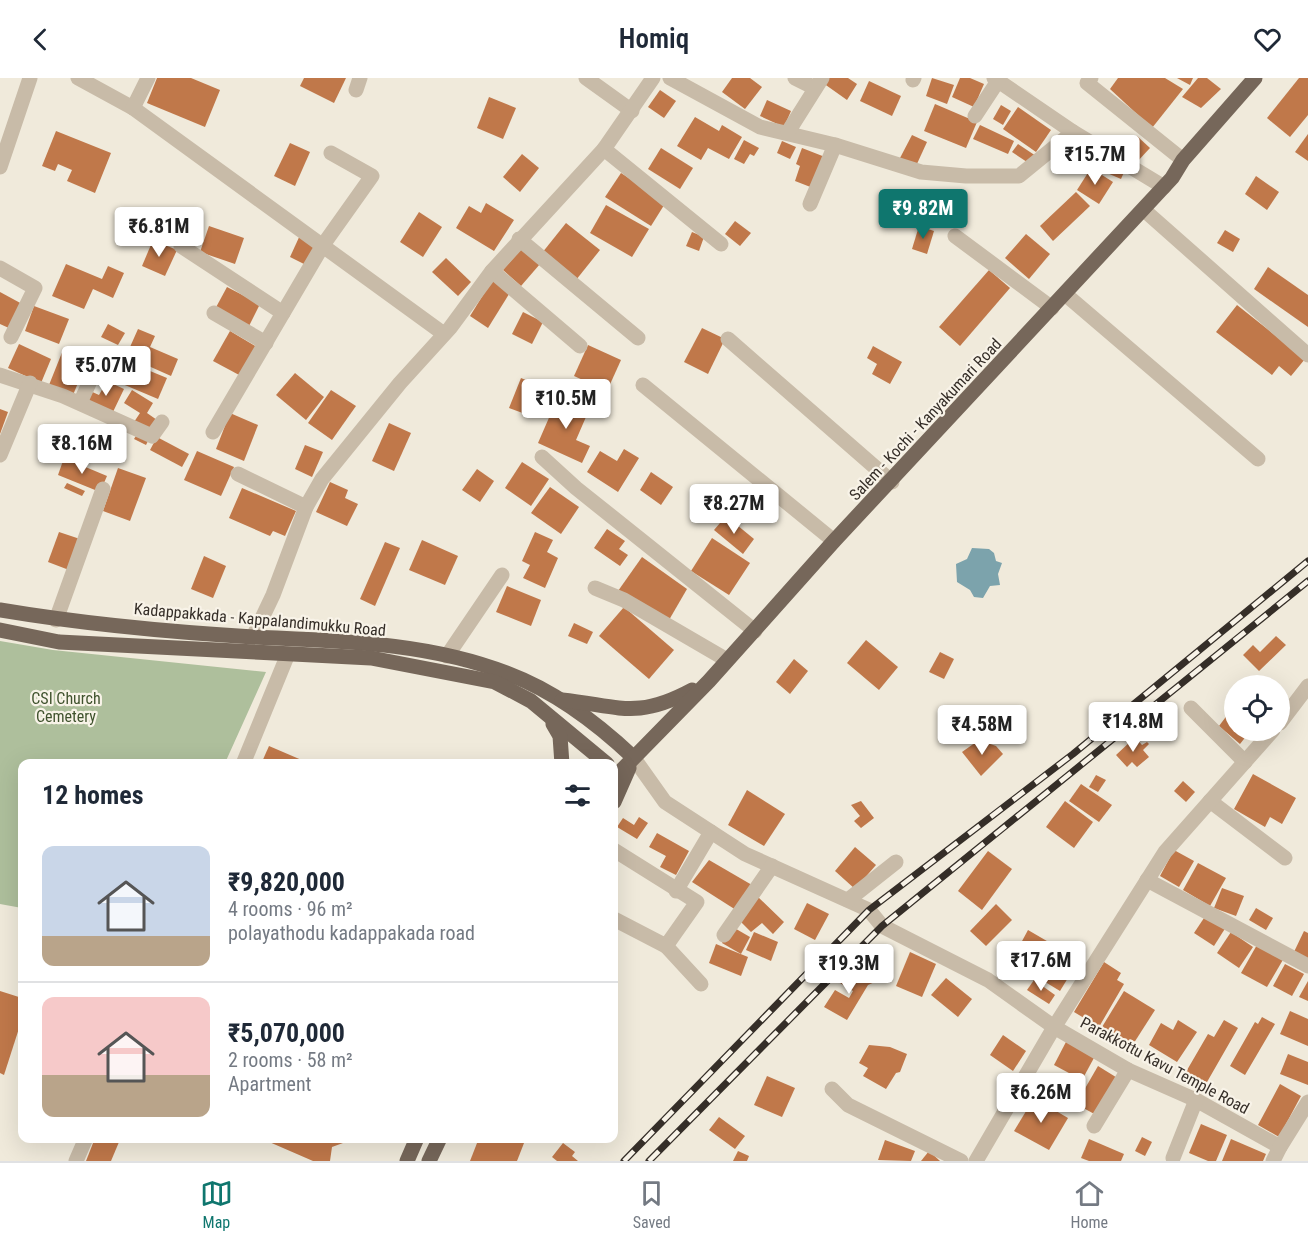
<!DOCTYPE html>
<meta charset="utf-8">
<style>
:root{--surface:#fff;--page:#f6f6f7;--text:#1f2937;--muted:#747a83;--line:#e0e1e3;--accent:#0f766e}
body{margin:0;font-family:"Roboto Condensed",sans-serif;background:var(--page);color:var(--text);height:100vh;display:flex;flex-direction:column;font-size:22px;white-space:nowrap}
*{box-sizing:border-box;margin:0}
p{font-size:20px;color:var(--muted)}
.icon{flex:none;width:33px;height:33px;fill:none;stroke:currentColor;stroke-width:2;stroke-linecap:round;stroke-linejoin:round}
.map{position:relative;flex:1;overflow:hidden}
.sheet{position:absolute;left:18px;top:681px;width:600px;height:384px;display:flex;flex-direction:column;background:var(--surface);border-radius:12px;box-shadow:0 6px 24px #0002}
.sheet>*{flex:none}
.controls{position:absolute;left:1224px;top:597px;display:grid;gap:12px}
.controls a{display:grid;place-items:center;width:66px;height:66px;border-radius:50%;background:var(--surface);box-shadow:0 6px 24px #0002;font-size:30px}
.price{position:absolute;translate:-50% -51px;padding:0 14px;border-radius:6px;background:#fff;color:#222;font-size:20px;line-height:39px;filter:drop-shadow(0 2px 3px #0008)}
.price::after{content:'';position:absolute;left:50%;top:36px;width:18px;height:14px;margin-left:-9px;background:inherit;clip-path:polygon(0 0,100% 0,50% 100%)}
.price.active{background:var(--accent);color:#fff}
ul{padding:0;list-style:none}
li{display:flex;align-items:center;gap:18px;height:150px;padding:0 24px}
li+li{border-top:2px solid var(--line)}
li span{display:grid;place-items:center;flex:none;width:168px;height:120px;border-radius:12px;color:#555}
li>.icon{margin-inline-start:auto}
span .icon{width:72px;height:72px;fill:#fffc;stroke-width:1}
li b{font-size:26px}
h2{display:flex;justify-content:space-between;align-items:center;height:72px;padding:0 24px;font-size:26px}
header{display:flex;justify-content:space-between;align-items:center;height:78px;padding:0 24px;background:var(--surface);font-size:27px;font-weight:600}
.tabs{display:flex;justify-content:space-around;align-items:center;height:84px;border-top:2px solid var(--line);background:var(--surface);font-size:16px;color:var(--muted)}
.tabs a{display:grid;justify-items:center;gap:3px}
.tabs .active{color:var(--accent)}
.map>svg:first-child{display:block}
.green{fill:#aebf9c}
.water{fill:#7ca3ac}
.building{fill:#c0784a}
.lines{fill:none;stroke-linecap:round;stroke-linejoin:round}
.minor{stroke:#c8bba8;stroke-width:15}
.major{stroke:#76675a;stroke-width:15}
.rail-casing{stroke:#352e28;stroke-width:7}
.rail{stroke:#f8f3e8;stroke-width:4.5;stroke-dasharray:14;stroke-linecap:butt}
.labels{text-anchor:middle;stroke-width:4.5;stroke-linejoin:round;paint-order:stroke}
.street-label{font-size:16px;fill:#352e28;stroke:#f8f3e8}
.park-label{font-size:16px;fill:#3f522d;stroke:#f8f3e8}
</style>
<header><svg class="icon" aria-label="back" viewBox="0 0 24 24"><path d="M15 5l-7 7 7 7"/></svg>Homiq<svg class="icon" aria-label="heart" viewBox="0 0 24 24"><path d="M12 20l-8-8c-3-5 5-10 8-4 3-6 11-1 8 4z"/></svg></header>
<div class="map">
<svg width="1308" height="1083" viewBox="0 0 1308 1083">
<rect width="100%" height="100%" fill="#f0eadb"/>
<path class="green" d="M0,563L53,572L266,594L225,685L22,686V830L0,826Z"/>
<path class="water" d="M972,470L989,471L994,475L996,483L1002,485L998,496L1000,507L990,508L983,520L974,519L970,512L957,504L956,486L967,481Z"/>
<g class="building">
<path d="M157,0H191L220,12L205,49L147,25Z"/>
<path d="M304,0H346L334,25L300,8Z"/>
<path d="M732,0H750L762,9L745,31L722,14Z"/>
<path d="M826,0H848L857,6L847,22L823,5Z"/>
<path d="M932,0L954,7L947,26L926,18Z"/>
<path d="M960,0H970L984,6L974,29L952,19Z"/>
<path d="M1118,0H1165L1183,11L1152,50L1110,11Z"/>
<path d="M1177,0H1193L1190,7Z"/>
<path d="M1198,0H1207L1221,11L1201,30L1182,19Z"/>
<path d="M1299,0H1308V37L1290,59L1267,40Z"/>
<path d="M869,3L901,18L892,38L860,23Z"/>
<path d="M660,12L676,23L664,40L648,29Z"/>
<path d="M489,19L516,30L503,61L477,50Z"/>
<path d="M767,22L791,33L784,49L760,38Z"/>
<path d="M935,26L977,44L966,70L924,53Z"/>
<path d="M1001,27L1011,33L1003,47L993,41Z"/>
<path d="M1018,29L1051,52L1036,74L1003,51Z"/>
<path d="M695,39L719,53L722,47L742,59L729,81L708,70L701,82L677,68Z"/>
<path d="M980,47L1014,63L1008,76L973,61Z"/>
<path d="M56,53L111,75L95,115L67,103L72,92L58,86L55,93L42,88Z"/>
<path d="M1308,56V83L1295,74Z"/>
<path d="M912,57L927,64L916,88L900,80Z"/>
<path d="M1137,58L1150,70L1136,85L1123,74Z"/>
<path d="M744,62L759,70L754,78L750,76L744,86L734,81Z"/>
<path d="M782,63L796,69L790,81L777,75Z"/>
<path d="M290,65L310,74L295,108L274,98Z"/>
<path d="M1018,66L1036,78L1030,86L1012,74Z"/>
<path d="M661,70L693,90L680,111L648,91Z"/>
<path d="M802,70L825,79L813,110L795,103L800,88L796,86Z"/>
<path d="M522,76L539,90L520,114L503,99Z"/>
<path d="M1091,77L1125,92L1121,101L1086,86Z"/>
<path d="M1091,90L1113,104L1099,126L1077,112Z"/>
<path d="M621,95L666,124L651,148L605,119Z"/>
<path d="M1256,98L1279,114L1267,132L1245,116Z"/>
<path d="M1076,114L1090,128L1053,163L1040,148Z"/>
<path d="M928,118L949,128L939,149L918,138Z"/>
<path d="M486,125L514,142L494,173L456,150L469,128L481,135Z"/>
<path d="M606,127L649,151L632,179L590,155Z"/>
<path d="M419,134L442,149L423,179L400,164Z"/>
<path d="M735,143L751,155L740,168L725,156Z"/>
<path d="M566,145L600,172L576,202L542,175Z"/>
<path d="M209,148L244,160L235,186L200,174Z"/>
<path d="M919,148L934,153L927,176L912,171Z"/>
<path d="M1225,152L1240,161L1233,174L1217,165Z"/>
<path d="M692,154L704,159L699,173L686,168Z"/>
<path d="M301,155L320,164L308,188L290,179Z"/>
<path d="M1026,156L1050,176L1029,201L1005,180Z"/>
<path d="M153,162L177,172L165,198L142,188Z"/>
<path d="M522,170L540,186L521,208L503,192Z"/>
<path d="M446,180L471,204L458,218L432,194Z"/>
<path d="M66,186L102,201L108,188L124,195L113,220L93,211L84,231L52,218Z"/>
<path d="M1268,189L1308,217V249L1254,211Z"/>
<path d="M989,192L1010,210L960,268L939,249Z"/>
<path d="M493,201L511,213L488,250L470,238Z"/>
<path d="M227,209L260,226L248,250L214,233Z"/>
<path d="M0,214L24,227L11,251L0,246Z"/>
<path d="M1237,227L1305,281L1291,298L1279,288L1272,297L1216,254Z"/>
<path d="M34,228L69,241L59,266L25,253Z"/>
<path d="M523,234L543,244L532,266L512,256Z"/>
<path d="M108,246L125,255L118,267L101,259Z"/>
<path d="M702,250L725,261L708,296L684,284Z"/>
<path d="M138,251L155,258L150,269L178,281L171,298L126,278Z"/>
<path d="M230,253L257,269L241,298L213,283Z"/>
<path d="M19,266L51,281L41,305L8,290Z"/>
<path d="M588,267L621,282L607,313L574,298Z"/>
<path d="M873,268L902,284L890,306L872,296L877,286L867,280Z"/>
<path d="M63,272L87,283L73,317L49,307Z"/>
<path d="M121,281L167,300L158,321L113,302Z"/>
<path d="M295,295L324,319L306,342L276,317Z"/>
<path d="M521,300L540,308L528,337L509,330Z"/>
<path d="M107,303L124,311L112,336L83,321L88,312L99,317Z"/>
<path d="M132,312L153,325L147,335L157,342L150,354L134,344L140,335L124,325Z"/>
<path d="M331,312L356,328L332,362L308,345Z"/>
<path d="M594,313L603,320L596,330L586,324Z"/>
<path d="M558,319L589,332L576,362L590,368L582,385L538,365Z"/>
<path d="M0,331L8,334L0,356Z"/>
<path d="M230,335L258,347L244,383L216,371Z"/>
<path d="M389,345L411,355L394,393L372,383Z"/>
<path d="M139,353L150,359L146,367L134,361Z"/>
<path d="M157,359L189,376L182,389L150,372Z"/>
<path d="M305,367L323,374L312,399L295,391Z"/>
<path d="M624,371L639,380L618,414L587,394L600,373L617,383Z"/>
<path d="M197,373L234,389L221,418L184,402Z"/>
<path d="M64,380L107,398L100,414L58,397Z"/>
<path d="M522,384L549,401L531,428L505,410Z"/>
<path d="M118,390L146,400L130,443L103,433Z"/>
<path d="M477,391L494,403L480,424L462,412Z"/>
<path d="M651,394L673,409L661,427L640,412Z"/>
<path d="M330,404L348,412L345,420L358,426L347,448L316,434Z"/>
<path d="M67,405L85,413L82,418L64,410Z"/>
<path d="M550,409L579,429L561,456L531,435Z"/>
<path d="M242,410L296,433L285,458L273,453L270,458L229,440Z"/>
<path d="M726,438L754,461L743,476L714,452Z"/>
<path d="M607,451L625,463L619,471L628,477L620,488L594,470Z"/>
<path d="M59,454L80,461L69,492L48,484Z"/>
<path d="M535,454L553,462L547,474L558,480L545,510L523,500L530,487L522,483Z"/>
<path d="M712,460L750,485L729,517L691,493Z"/>
<path d="M422,462L458,478L445,507L409,492Z"/>
<path d="M385,464L400,470L375,528L360,521Z"/>
<path d="M204,478L226,488L213,520L191,511Z"/>
<path d="M642,479L687,511L669,542L618,513Z"/>
<path d="M507,508L541,522L531,548L496,534Z"/>
<path d="M624,529L674,572L649,601L599,558Z"/>
<path d="M574,545L593,554L587,566L568,558Z"/>
<path d="M1276,558L1286,567L1259,593L1243,577L1253,567L1260,574Z"/>
<path d="M866,562L898,589L879,612L847,585Z"/>
<path d="M940,574L954,581L944,601L929,594Z"/>
<path d="M794,581L808,593L790,616L776,604Z"/>
<path d="M1234,628V652H1251L1240,666L1219,648Z"/>
<path d="M1133,657L1142,667L1147,664L1149,666L1143,672L1149,679L1137,689L1132,684L1127,689L1116,677L1131,663L1129,661Z"/>
<path d="M979,662L996,668L1003,676L981,698L962,674Z"/>
<path d="M269,668L311,686H261Z"/>
<path d="M1253,696L1296,720L1282,746L1270,739L1265,749L1234,731Z"/>
<path d="M1096,697L1106,702L1098,714L1089,709Z"/>
<path d="M1183,703L1195,714L1186,724L1174,713Z"/>
<path d="M1081,706L1112,727L1099,744L1069,723Z"/>
<path d="M747,712L785,736L764,768L728,747Z"/>
<path d="M861,723L874,740L861,750L854,743L860,738L851,727Z"/>
<path d="M1065,723L1093,744L1074,770L1046,749Z"/>
<path d="M639,739L648,745L637,761L617,749L623,740L634,747Z"/>
<path d="M657,755L689,773L676,797L660,789L666,778L649,769Z"/>
<path d="M855,769L876,787L855,811L835,793Z"/>
<path d="M1174,772L1194,783L1179,809L1160,798Z"/>
<path d="M988,773L1012,791L982,832L958,813Z"/>
<path d="M709,782L752,807L736,832L692,804Z"/>
<path d="M1198,785L1226,800L1210,828L1183,812Z"/>
<path d="M1222,810L1244,818L1236,838L1214,830Z"/>
<path d="M758,819L784,844L773,856L762,845L751,854L738,841Z"/>
<path d="M807,825L829,836L815,862L794,851Z"/>
<path d="M996,826L1012,842L986,868L970,853Z"/>
<path d="M1256,830L1273,840L1266,852L1249,842Z"/>
<path d="M1206,837L1226,849L1214,868L1194,855Z"/>
<path d="M731,848L750,859L741,876L722,865Z"/>
<path d="M1028,852L1052,866L1032,901L1017,892L1022,883L1014,878Z"/>
<path d="M1304,853L1308,855V883L1293,876Z"/>
<path d="M754,854L778,864L771,883L746,872Z"/>
<path d="M1231,854L1253,869L1239,890L1217,875Z"/>
<path d="M1258,865L1284,880L1267,909L1241,895Z"/>
<path d="M716,866L748,879L741,898L709,885Z"/>
<path d="M910,874L936,886L922,919L896,908Z"/>
<path d="M1051,875L1074,890L1060,913L1037,899Z"/>
<path d="M1104,884L1121,895L1117,902L1124,906L1099,949L1074,934Z"/>
<path d="M1285,886L1304,896L1292,918L1273,908Z"/>
<path d="M847,892L861,901L874,896L877,903L868,907L847,942L824,929L835,912L849,920L853,913L840,905Z"/>
<path d="M946,900L972,921L958,939L931,917Z"/>
<path d="M1034,902L1055,917L1049,926L1027,912Z"/>
<path d="M1308,903V923L1299,919Z"/>
<path d="M0,913L22,920V941L4,997L0,995Z"/>
<path d="M1124,913L1155,932L1132,968L1102,949Z"/>
<path d="M1290,933L1308,941V968L1280,956Z"/>
<path d="M1262,939L1275,946L1245,997L1230,988L1255,944L1258,946Z"/>
<path d="M1178,942L1197,954L1177,984L1149,967L1161,945L1173,952Z"/>
<path d="M1224,942L1238,950L1203,1011L1183,999L1208,956L1214,959Z"/>
<path d="M1003,957L1026,973L1013,993L990,977Z"/>
<path d="M1067,962L1095,978L1082,1002L1054,987Z"/>
<path d="M869,967L890,969L907,976L900,994L896,995L886,1011L863,998L868,990L859,985Z"/>
<path d="M1288,976L1308,984V1007L1280,996Z"/>
<path d="M1098,988L1119,1001L1098,1038L1076,1026Z"/>
<path d="M767,998L795,1010L782,1039L754,1027Z"/>
<path d="M1280,1006L1301,1018L1279,1059L1258,1047Z"/>
<path d="M1034,1020L1068,1040L1049,1072L1014,1053Z"/>
<path d="M719,1039L745,1058L735,1071L709,1052Z"/>
<path d="M1201,1046L1227,1057L1216,1083H1208L1189,1075Z"/>
<path d="M1142,1059L1152,1064L1145,1078L1135,1073Z"/>
<path d="M95,1060H109L119,1064L111,1083H86Z"/>
<path d="M260,1060H345L343,1065L332,1069L330,1083H313Z"/>
<path d="M479,1060H526L517,1083H470Z"/>
<path d="M1089,1061L1124,1076L1121,1083H1089L1081,1080Z"/>
<path d="M1231,1061L1266,1076L1263,1083H1222Z"/>
<path d="M885,1062L915,1073L911,1083L878,1082Z"/>
<path d="M563,1065L575,1074L572,1078L578,1083H557L552,1079Z"/>
<path d="M738,1073L749,1078L747,1083H733Z"/>
<path d="M929,1073L940,1083H921Z"/>
</g>
<g class="lines">
<g class="minor">
<path d="M78,0L133,30L444,256"/>
<path d="M586,0L632,33"/>
<path d="M670,0L760,49L835,67L921,94L966,98H1019L1073,54L1164,109"/>
<path d="M795,0L815,10"/>
<path d="M994,0L1073,54"/>
<path d="M1091,0L1087,5L1183,82"/>
<path d="M913,2L914,0"/>
<path d="M356,12L360,0"/>
<path d="M133,30L148,0"/>
<path d="M975,38L998,3"/>
<path d="M788,54L822,0"/>
<path d="M604,71L721,166"/>
<path d="M0,89L30,0"/>
<path d="M810,126L835,67"/>
<path d="M1144,132L1308,277"/>
<path d="M955,158L1052,230"/>
<path d="M519,161L638,260"/>
<path d="M181,168L283,235"/>
<path d="M0,190L35,210L11,259"/>
<path d="M492,193L580,268"/>
<path d="M1065,216L1258,381"/>
<path d="M214,235L266,265"/>
<path d="M728,261L892,404"/>
<path d="M0,297L63,318L152,358L162,344"/>
<path d="M643,307L834,463"/>
<path d="M80,325L102,277H124"/>
<path d="M213,354L323,167L372,98L331,75"/>
<path d="M0,377L30,305"/>
<path d="M542,379L576,410L755,553"/>
<path d="M238,396L306,429"/>
<path d="M595,510L624,522L727,582"/>
<path d="M56,542L103,411"/>
<path d="M253,559L273,517L306,429L322,401L400,305L450,250L492,193L604,71L653,0"/>
<path d="M447,578L502,497"/>
<path d="M1191,630L1245,684"/>
<path d="M1280,645L1308,608"/>
<path d="M633,679L665,724L745,776L869,832L882,848L988,902L1054,949L1128,992L1196,1022L1280,1069L1273,1083"/>
<path d="M243,686L288,576"/>
<path d="M1210,723L1285,780"/>
<path d="M614,772L697,824L666,868L614,841"/>
<path d="M1147,802L1308,888"/>
<path d="M676,813L711,754"/>
<path d="M848,822L896,784"/>
<path d="M724,857L772,788"/>
<path d="M666,868L701,906"/>
<path d="M832,1011L848,1027L961,1083"/>
<path d="M1094,1048L1128,992"/>
<path d="M1280,1069L1308,1024"/>
<path d="M1173,1080L1196,1022"/>
<path d="M76,1083L86,1060"/>
<path d="M976,1083L1053,951L1165,774L1273,652"/>
</g>
<g class="major">
<path d="M0,532C83,546 169,554 253,559C338,563 428,564 509,596C554,613 598,646 633,679"/>
<path d="M0,552L59,564L371,580L495,604L531,623L607,686"/>
<path d="M562,622C620,628 636,642 692,612"/>
<path d="M553,646L560,658L562,686"/>
<path d="M614,700L709,603L834,463L1172,100L1183,82L1255,0"/>
<path d="M614,724L629,690"/>
<path d="M407,1083L417,1060"/>
<path d="M429,1083L440,1060"/>
</g>
<g class="rail-casing">
<g id="rail">
<path d="M624,1083L869,832L1073,676L1308,483"/>
<path d="M649,1083L882,848L1308,503"/>
</g>
</g>
<use href="#rail" class="rail"/>
</g>
<g class="labels">
<g class="street-label">
<text transform="translate(925 341) rotate(-47)" y="6">Salem - Kochi - Kanyakumari Road</text>
<text transform="translate(260 541) rotate(5)" y="6">Kadappakkada - Kappalandimukku Road</text>
<text transform="translate(1165 987) rotate(28)" y="6">Parakkottu Kavu Temple Road</text>
</g>
<g class="park-label">
<text x="66" y="626">CSI Church<tspan x="66" dy="18">Cemetery</tspan></text>
</g>
</g>
</svg>
<div class="controls">
<a><svg class="icon" aria-label="locate" viewBox="0 0 24 24"><circle cx="12" cy="12" r="6"/><path d="M12 2v4M12 18v4M2 12h4M18 12h4"/></svg></a>
</div>
<b class="price" style="left:1095px;top:108px">₹15.7M</b>
<b class="price active" style="left:923px;top:162px">₹9.82M</b>
<b class="price" style="left:159px;top:180px">₹6.81M</b>
<b class="price" style="left:106px;top:319px">₹5.07M</b>
<b class="price" style="left:566px;top:352px">₹10.5M</b>
<b class="price" style="left:82px;top:397px">₹8.16M</b>
<b class="price" style="left:734px;top:457px">₹8.27M</b>
<b class="price" style="left:1133px;top:675px">₹14.8M</b>
<b class="price" style="left:982px;top:678px">₹4.58M</b>
<b class="price" style="left:1041px;top:914px">₹17.6M</b>
<b class="price" style="left:849px;top:917px">₹19.3M</b>
<b class="price" style="left:1041px;top:1046px">₹6.26M</b>
<section class="sheet">
<h2>12 homes<svg class="icon" aria-label="filters" viewBox="0 0 24 24"><path d="M4 7h16M4 17h16"/><circle cx="9" cy="7" r="2"/><circle cx="15" cy="17" r="2"/></svg></h2>
<ul>
<li><span style="background:linear-gradient(#c9d6e8 75%,#b9a48a 0)"><svg class="icon" aria-label="home" viewBox="0 0 24 24"><path d="M3 11l9-7 9 7M6 9v11h12V9"/></svg></span><div><b>₹9,820,000</b><p>4 rooms · 96 m²</p><p>polayathodu kadappakada road</p></div></li>
<li><span style="background:linear-gradient(#f6c9c9 65%,#b9a48a 0)"><svg class="icon" aria-label="home" viewBox="0 0 24 24"><path d="M3 11l9-7 9 7M6 9v11h12V9"/></svg></span><div><b>₹5,070,000</b><p>2 rooms · 58 m²</p><p>Apartment</p></div></li>
</ul>
</section>
</div>
<nav class="tabs">
<a class="active"><svg class="icon" aria-label="map" viewBox="0 0 24 24"><path d="M3 6l6-2 6 2 6-2v14l-6 2-6-2-6 2zM9 4v14M15 6v14"/></svg>Map</a>
<a><svg class="icon" aria-label="saved" viewBox="0 0 24 24"><path d="M7 4h10v16l-5-4-5 4z"/></svg>Saved</a>
<a><svg class="icon" aria-label="home" viewBox="0 0 24 24"><path d="M3 11l9-7 9 7M6 9v11h12V9"/></svg>Home</a>
</nav>
